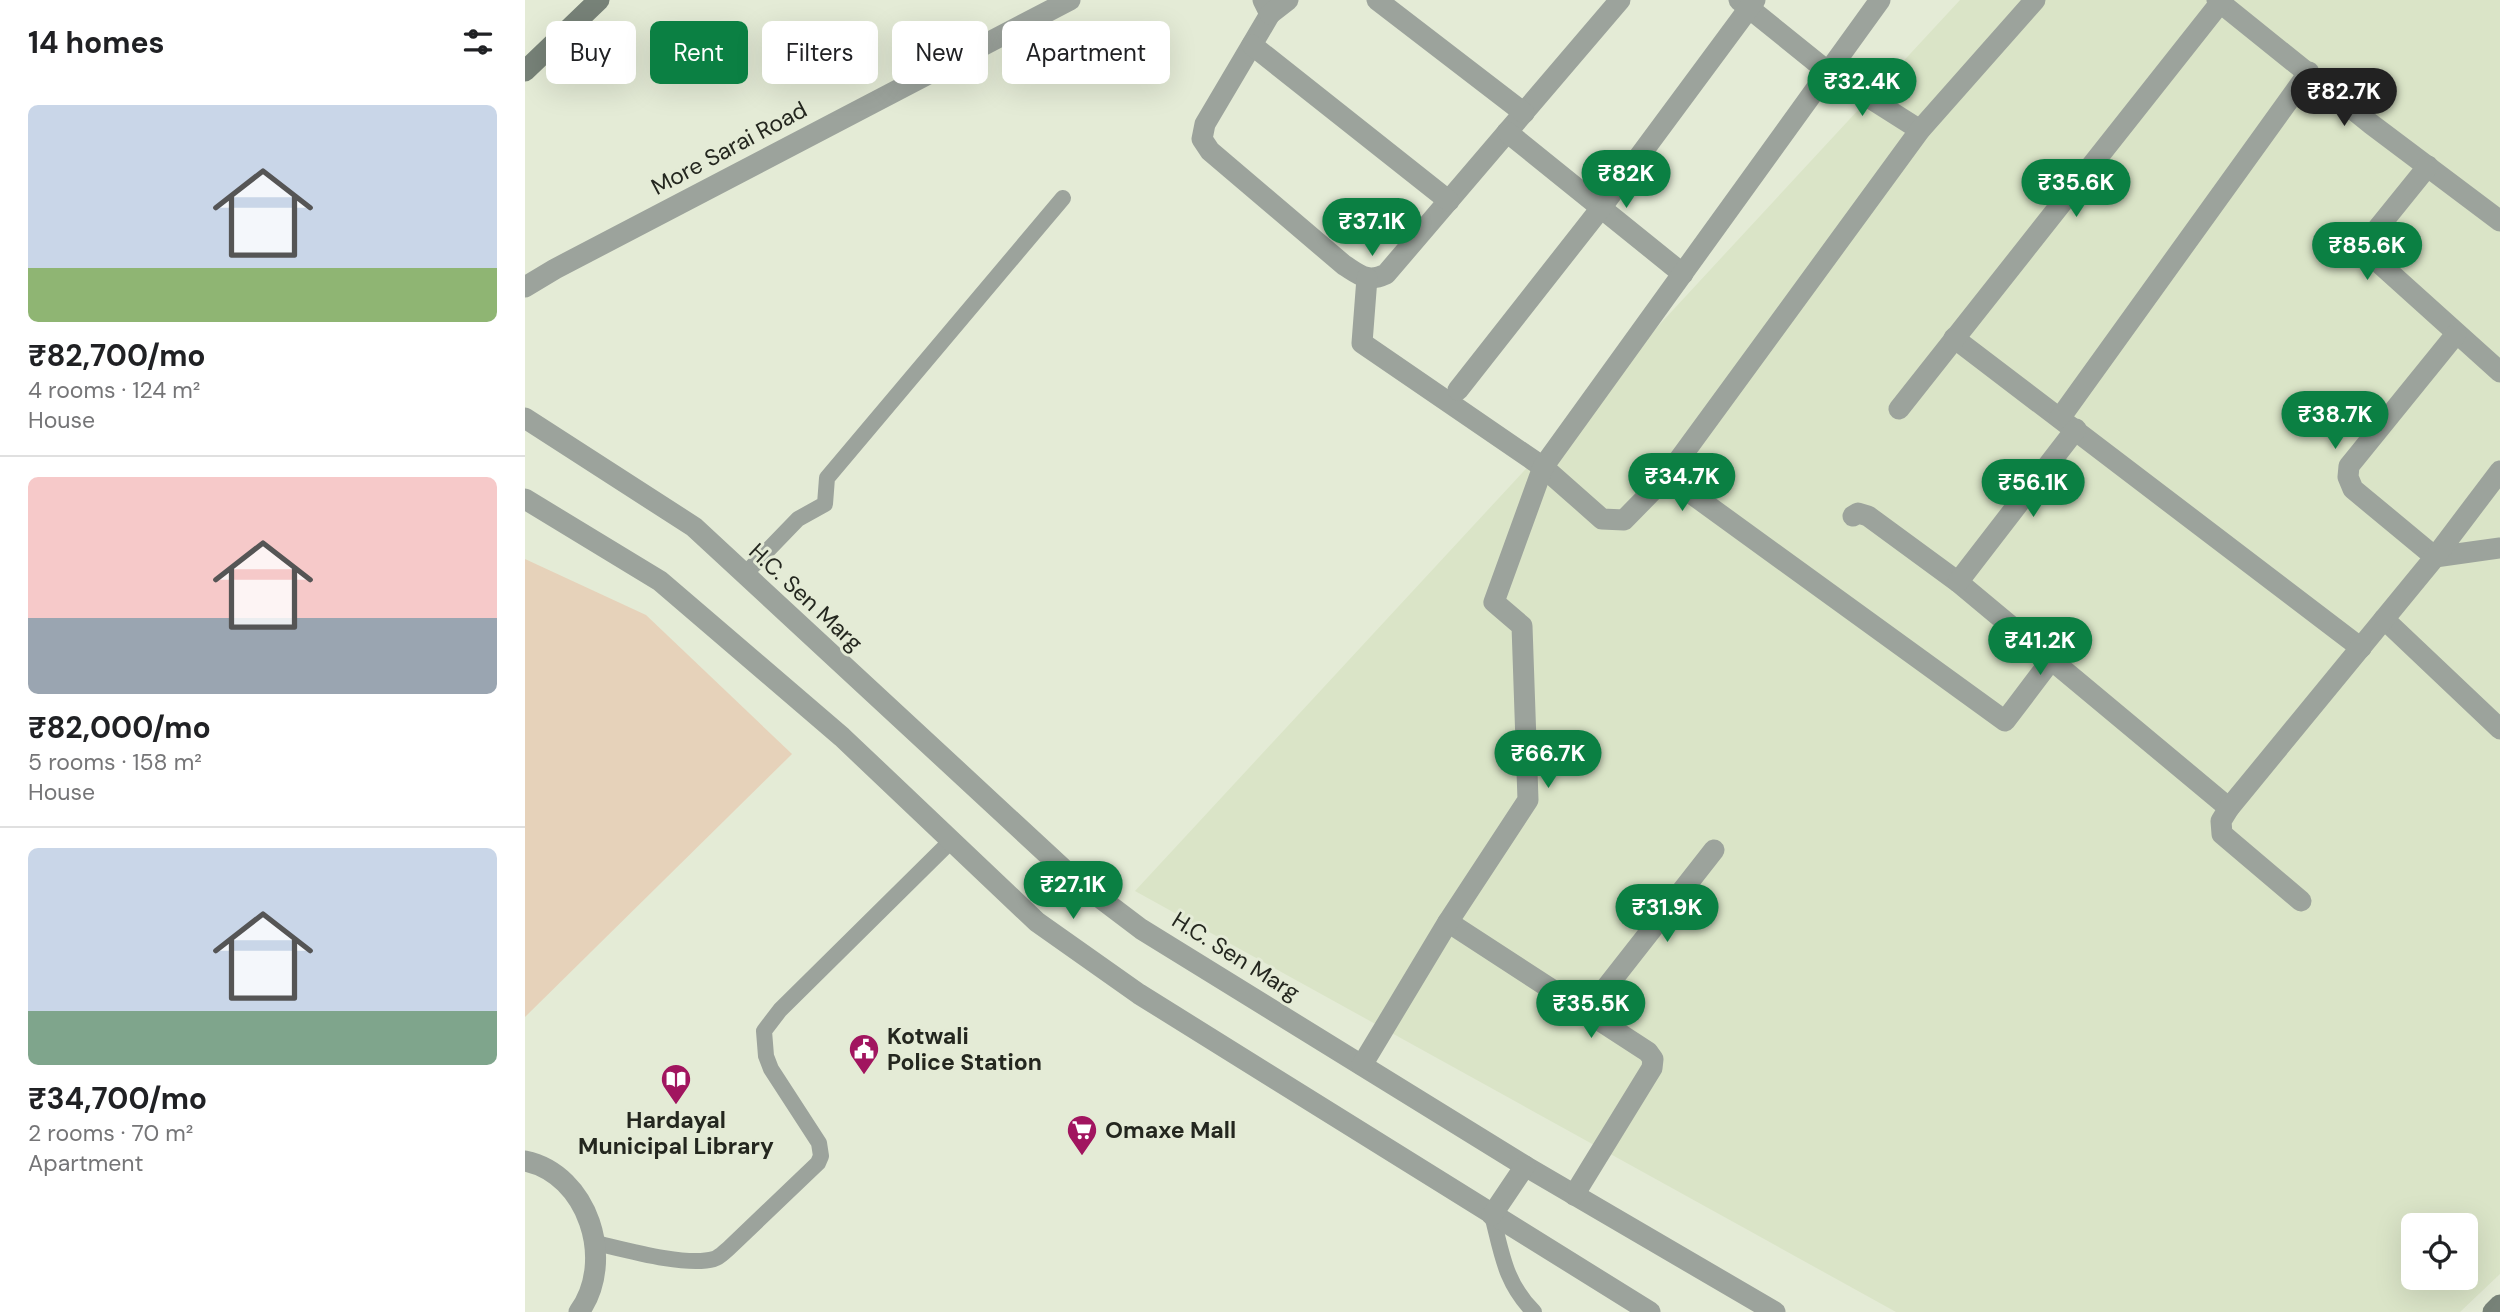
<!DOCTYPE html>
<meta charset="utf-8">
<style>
:root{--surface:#fff;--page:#f2f2f2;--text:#202124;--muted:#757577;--line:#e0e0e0;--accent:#0b8043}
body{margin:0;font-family:"DM Sans",sans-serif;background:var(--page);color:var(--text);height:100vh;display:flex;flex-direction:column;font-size:26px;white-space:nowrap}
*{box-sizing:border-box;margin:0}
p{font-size:23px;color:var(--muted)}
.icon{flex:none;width:38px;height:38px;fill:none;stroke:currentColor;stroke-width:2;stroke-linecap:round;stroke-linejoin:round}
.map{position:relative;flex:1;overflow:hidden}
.side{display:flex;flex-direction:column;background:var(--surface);width:525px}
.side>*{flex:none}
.hud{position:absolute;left:21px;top:21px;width:665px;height:63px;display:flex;gap:14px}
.tools{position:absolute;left:1876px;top:1213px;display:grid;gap:14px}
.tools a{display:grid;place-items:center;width:77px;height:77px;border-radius:10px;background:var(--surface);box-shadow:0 7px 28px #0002;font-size:35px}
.price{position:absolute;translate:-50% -60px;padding:0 16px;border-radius:24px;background:var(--accent);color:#fff;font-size:23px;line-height:46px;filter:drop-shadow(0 2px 4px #0008)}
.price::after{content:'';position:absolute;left:50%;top:42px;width:21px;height:16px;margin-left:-10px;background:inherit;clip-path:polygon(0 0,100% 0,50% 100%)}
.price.selected{background:#222;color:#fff}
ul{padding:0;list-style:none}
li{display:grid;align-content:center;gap:14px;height:371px;padding:0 28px}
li+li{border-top:2px solid var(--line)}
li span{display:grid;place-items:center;height:217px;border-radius:10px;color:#555}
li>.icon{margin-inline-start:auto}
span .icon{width:126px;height:126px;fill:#fffc;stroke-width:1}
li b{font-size:30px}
h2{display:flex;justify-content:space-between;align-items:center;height:84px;padding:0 28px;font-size:30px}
.chip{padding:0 24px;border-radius:10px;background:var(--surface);box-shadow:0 7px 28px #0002;font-size:24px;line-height:63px}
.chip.selected{background:var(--accent);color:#fff}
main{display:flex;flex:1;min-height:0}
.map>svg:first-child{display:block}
.built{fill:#dae4c7;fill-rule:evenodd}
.green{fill:#e6d2ba}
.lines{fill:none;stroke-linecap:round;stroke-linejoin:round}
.lane{stroke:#9ca39c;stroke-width:16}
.street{stroke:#9ca39c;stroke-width:21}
.secondary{stroke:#778278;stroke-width:21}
.labels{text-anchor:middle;stroke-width:6;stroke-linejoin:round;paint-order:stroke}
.street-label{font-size:23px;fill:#24271f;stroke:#e4ebd6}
.poi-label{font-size:23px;font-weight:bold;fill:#24271f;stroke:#e4ebd6;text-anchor:start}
</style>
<main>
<section class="side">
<h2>14 homes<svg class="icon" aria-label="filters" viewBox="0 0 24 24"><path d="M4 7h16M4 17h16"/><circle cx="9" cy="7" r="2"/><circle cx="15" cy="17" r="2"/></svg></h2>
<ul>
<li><span style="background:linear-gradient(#c9d6e8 75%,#8fb573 0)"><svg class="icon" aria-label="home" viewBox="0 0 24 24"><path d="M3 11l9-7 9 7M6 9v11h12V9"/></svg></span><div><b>₹82,700/mo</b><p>4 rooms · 124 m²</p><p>House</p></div></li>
<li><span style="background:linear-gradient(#f6c9c9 65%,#9aa5b1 0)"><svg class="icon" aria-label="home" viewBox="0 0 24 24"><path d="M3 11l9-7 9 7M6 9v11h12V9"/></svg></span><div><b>₹82,000/mo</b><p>5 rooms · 158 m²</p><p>House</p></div></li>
<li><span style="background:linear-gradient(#c9d6e8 75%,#7fa58c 0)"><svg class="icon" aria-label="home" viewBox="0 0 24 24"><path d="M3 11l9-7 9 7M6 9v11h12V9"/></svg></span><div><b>₹34,700/mo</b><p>2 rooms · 70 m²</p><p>Apartment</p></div></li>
</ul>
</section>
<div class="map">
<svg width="1975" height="1312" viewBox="0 0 1975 1312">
<rect width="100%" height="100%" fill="#e4ebd6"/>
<path class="built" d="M1435,0H1975V1274L1935,1312H1371L610,891ZM1888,1225H1941V1278H1888Z"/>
<path class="green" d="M0,559L121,615L267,754L0,1017Z"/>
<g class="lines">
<g class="lane">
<path d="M219,575L273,519L300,504L302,478L538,198"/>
<path d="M967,1215C977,1254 980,1283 1009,1312"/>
<path d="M71,1243C101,1250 161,1267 189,1259C195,1257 198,1253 203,1249L293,1163L296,1156L294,1143L246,1069L241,1056L239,1031L255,1010L427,840"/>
</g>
<g class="street">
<path d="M738,0L745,14L680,124L677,139L685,151L819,265C835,275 842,283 861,274L1095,0"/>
<path d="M852,0L999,113"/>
<path d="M1214,0L1302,71L1395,130"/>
<path d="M1692,0L1846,124L1975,221"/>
<path d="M745,14L763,0"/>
<path d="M727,45L924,201"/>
<path d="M982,132L1158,274"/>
<path d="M1903,166L1844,239L1842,248L1844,254L1975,372"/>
<path d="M842,278L837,343L1018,467L1077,519L1099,520L1142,476L1480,721L1527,659"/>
<path d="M0,287L30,269L545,0"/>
<path d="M1931,334L1824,466L1823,477L1828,489L1910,557L1975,548"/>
<path d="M1429,338L1836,648"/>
<path d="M933,390L1076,208L1230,0"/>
<path d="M1374,409L1695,3"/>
<path d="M0,418L169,527L546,876L616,929L1000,1166L1250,1312"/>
<path d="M1535,418L1784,72"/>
<path d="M1142,476L1395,130L1510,0"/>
<path d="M0,499L135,581L317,737L512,922L614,994L1125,1312"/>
<path d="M1328,516L1333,513L1343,516L1433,582L1704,808"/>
<path d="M1433,582L1551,429"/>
<path d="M1859,619L1975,729"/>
<path d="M1776,901L1697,834L1696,821L1704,808L1910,557L1975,471"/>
<path d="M923,922L1123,1052L1128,1059L1127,1068L1049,1195"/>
<path d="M1062,1012L1189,850"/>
<path d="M837,1065L923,922L1003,800L997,626L969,602L1018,467L1355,0"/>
<path d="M0,1161C63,1174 91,1261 54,1312"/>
<path d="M967,1215L1000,1166"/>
</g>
<g class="secondary">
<path d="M0,71L74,0"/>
<path d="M1968,1312L1975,1305"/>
</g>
</g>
<defs>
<g id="civic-pin" transform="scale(1.575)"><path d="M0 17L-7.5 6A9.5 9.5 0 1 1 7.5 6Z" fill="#a1155f" stroke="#e4ebd6"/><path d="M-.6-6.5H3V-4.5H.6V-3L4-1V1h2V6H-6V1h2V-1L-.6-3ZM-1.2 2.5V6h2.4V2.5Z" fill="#fff"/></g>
<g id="library-pin" transform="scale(1.575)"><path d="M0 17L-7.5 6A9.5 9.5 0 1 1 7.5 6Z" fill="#a1155f" stroke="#e4ebd6"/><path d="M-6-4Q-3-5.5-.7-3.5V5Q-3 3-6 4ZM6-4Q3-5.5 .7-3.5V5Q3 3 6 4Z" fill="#fff"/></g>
<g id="supermarket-pin" transform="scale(1.575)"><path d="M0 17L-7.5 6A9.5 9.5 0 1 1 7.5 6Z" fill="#a1155f" stroke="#e4ebd6"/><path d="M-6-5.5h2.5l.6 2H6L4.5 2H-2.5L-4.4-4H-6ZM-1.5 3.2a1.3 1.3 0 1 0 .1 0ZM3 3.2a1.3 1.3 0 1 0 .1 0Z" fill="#fff"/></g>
</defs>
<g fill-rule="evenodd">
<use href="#civic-pin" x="339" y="1049"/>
<use href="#library-pin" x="151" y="1079"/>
<use href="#supermarket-pin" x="557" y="1130"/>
</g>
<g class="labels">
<g class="street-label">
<text transform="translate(204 148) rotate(-28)" y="8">More Sarai Road</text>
<text transform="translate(281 597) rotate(43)" y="8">H.C. Sen Marg</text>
<text transform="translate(711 956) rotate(32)" y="8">H.C. Sen Marg</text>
</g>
<g class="poi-label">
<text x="362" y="1044">Kotwali<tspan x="362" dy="26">Police Station</tspan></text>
<text x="151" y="1128" text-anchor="middle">Hardayal<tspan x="151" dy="26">Municipal Library</tspan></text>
<text x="580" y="1138">Omaxe Mall</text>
</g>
</g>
</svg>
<div class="tools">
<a><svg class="icon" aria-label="locate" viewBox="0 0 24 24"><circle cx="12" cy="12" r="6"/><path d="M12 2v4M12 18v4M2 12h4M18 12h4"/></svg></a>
</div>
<b class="price" style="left:1337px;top:118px">₹32.4K</b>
<b class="price selected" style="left:1819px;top:128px">₹82.7K</b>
<b class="price" style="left:1101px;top:210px">₹82K</b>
<b class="price" style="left:1551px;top:219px">₹35.6K</b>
<b class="price" style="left:847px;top:258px">₹37.1K</b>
<b class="price" style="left:1842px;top:282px">₹85.6K</b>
<b class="price" style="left:1810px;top:451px">₹38.7K</b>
<b class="price" style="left:1157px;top:513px">₹34.7K</b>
<b class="price" style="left:1508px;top:519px">₹56.1K</b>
<b class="price" style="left:1515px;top:677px">₹41.2K</b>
<b class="price" style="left:1023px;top:790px">₹66.7K</b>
<b class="price" style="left:548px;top:921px">₹27.1K</b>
<b class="price" style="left:1142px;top:944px">₹31.9K</b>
<b class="price" style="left:1066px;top:1040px">₹35.5K</b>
<div class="hud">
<a class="chip">Buy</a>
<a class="chip selected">Rent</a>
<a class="chip">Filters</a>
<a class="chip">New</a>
<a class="chip">Apartment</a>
</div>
</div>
</main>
